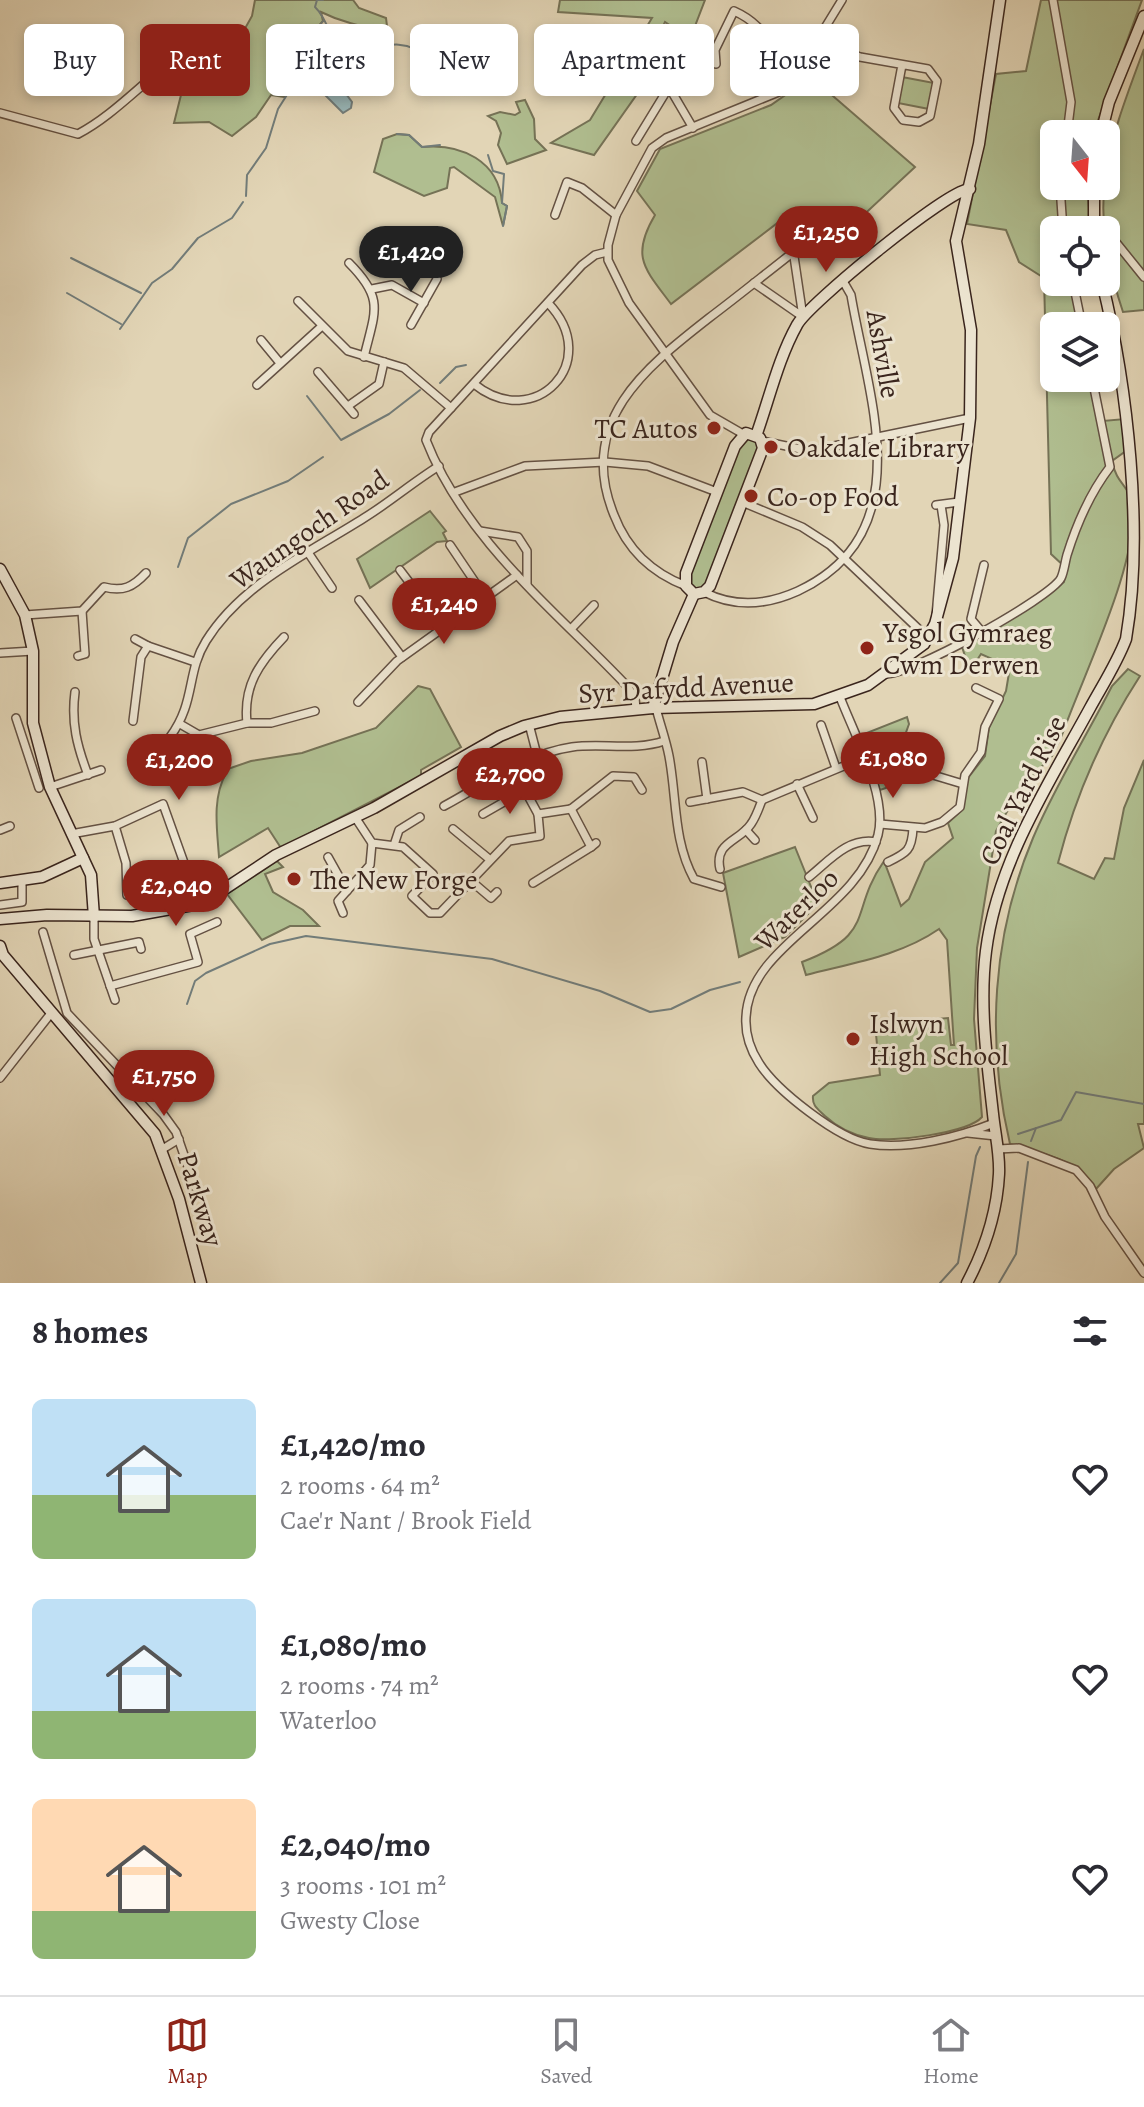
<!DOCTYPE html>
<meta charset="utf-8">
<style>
:root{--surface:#fff;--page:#f2f2f3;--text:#2b2b33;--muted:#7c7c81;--line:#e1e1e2;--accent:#8f2418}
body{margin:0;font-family:Alegreya,serif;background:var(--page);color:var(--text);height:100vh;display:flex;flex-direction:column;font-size:30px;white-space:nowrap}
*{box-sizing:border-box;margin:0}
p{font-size:26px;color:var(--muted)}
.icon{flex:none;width:44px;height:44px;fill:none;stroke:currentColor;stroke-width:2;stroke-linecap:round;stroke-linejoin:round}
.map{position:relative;height:1283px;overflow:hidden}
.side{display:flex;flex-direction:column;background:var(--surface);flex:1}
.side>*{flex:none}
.guide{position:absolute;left:24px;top:24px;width:1096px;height:72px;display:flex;gap:16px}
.needle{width:52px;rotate:163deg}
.tools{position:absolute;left:1040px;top:120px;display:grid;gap:16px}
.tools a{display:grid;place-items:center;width:80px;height:80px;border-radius:12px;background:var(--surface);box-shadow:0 4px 12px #0003;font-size:40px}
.price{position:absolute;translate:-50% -68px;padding:0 18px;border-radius:28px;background:var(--accent);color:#fff;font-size:26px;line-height:52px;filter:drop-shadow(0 2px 4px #0008)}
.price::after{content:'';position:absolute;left:50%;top:48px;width:24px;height:18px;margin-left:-12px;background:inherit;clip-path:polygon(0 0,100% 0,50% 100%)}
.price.selected{background:#222;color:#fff}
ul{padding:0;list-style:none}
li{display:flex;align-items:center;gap:24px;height:200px;padding:0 32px}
li span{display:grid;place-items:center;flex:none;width:224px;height:160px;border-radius:12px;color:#555}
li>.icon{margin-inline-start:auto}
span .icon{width:96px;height:96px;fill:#fffc;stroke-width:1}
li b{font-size:34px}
h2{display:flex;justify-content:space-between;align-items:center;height:96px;padding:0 32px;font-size:34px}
.chip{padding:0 28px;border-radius:12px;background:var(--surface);box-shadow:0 4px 12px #0003;font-size:28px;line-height:72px}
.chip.selected{background:var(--accent);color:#fff}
.tabs{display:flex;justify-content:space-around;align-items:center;height:112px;border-top:2px solid var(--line);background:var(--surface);font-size:22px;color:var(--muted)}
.tabs a{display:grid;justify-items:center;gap:4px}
.tabs .selected{color:var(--accent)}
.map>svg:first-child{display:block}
.green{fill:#b0be90;stroke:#757256;stroke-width:2}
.water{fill:#98b6b7;stroke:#727c79;stroke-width:2}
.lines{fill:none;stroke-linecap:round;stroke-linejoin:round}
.stream{stroke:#727c79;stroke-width:2}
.street-casing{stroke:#645143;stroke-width:10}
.secondary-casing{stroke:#3a251d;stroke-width:13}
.street{stroke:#ece4d0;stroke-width:7}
.secondary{stroke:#ece4d0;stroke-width:10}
.poi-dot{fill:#8f2418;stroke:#ece4d0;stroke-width:3}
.labels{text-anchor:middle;stroke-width:6;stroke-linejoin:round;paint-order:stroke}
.street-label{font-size:28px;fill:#3a251d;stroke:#ece4d0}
.poi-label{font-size:28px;fill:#3a251d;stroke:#ece4d0;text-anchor:start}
</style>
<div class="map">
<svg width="1144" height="1283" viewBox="0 0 1144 1283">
<rect width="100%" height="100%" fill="#e2d5b6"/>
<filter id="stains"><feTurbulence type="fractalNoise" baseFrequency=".0025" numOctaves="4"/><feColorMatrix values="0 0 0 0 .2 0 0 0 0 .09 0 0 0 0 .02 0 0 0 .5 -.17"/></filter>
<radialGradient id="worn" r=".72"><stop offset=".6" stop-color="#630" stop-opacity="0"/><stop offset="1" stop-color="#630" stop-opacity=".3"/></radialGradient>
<g class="green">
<path d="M255,0H353L359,8L386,18L387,26L383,30C360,26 341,22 321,12L323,21C300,45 309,69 284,97L271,95L256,117L232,136L209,122L174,123L187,71V51L224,66L252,16Z"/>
<path d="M560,0H705L690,39L665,22L650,53L659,63L594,155L551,143L590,120L652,18L558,12Z"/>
<path d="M1041,0H1142L1093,134H1054V186H1087L1091,230H1054V282H1100L1081,286L1079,298L1085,326H1054V378H1095L1103,421L1125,419L1130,448L1112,461C1117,484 1125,482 1131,498C1144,554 1082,677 1062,735L1052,756L1020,789L996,831L977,948L974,1019L982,1117C968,1133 891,1143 869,1138C853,1135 837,1127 825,1116C818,1109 812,1106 813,1096L829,1083L880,1075L875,1024L948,1018L951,1045H954L947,940L939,929C900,956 852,963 806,975L802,962C878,933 848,913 884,861L901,906L909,899L925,862L953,838L948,823L962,810L968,778L985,756L989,727L1006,691L1010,667L981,654L970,671L962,647L1052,592L1064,582L1066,568L1051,554L1044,278L1019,262L1006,230L967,224L996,74L1026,71Z"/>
<path d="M1144,49V310L1123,312C1087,204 1104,155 1144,49Z"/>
<path d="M811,77L915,167L855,223L796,214L784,218L671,304C645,269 630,257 655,215L637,191L660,149L771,105Z"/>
<path d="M902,77L934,83L929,109L898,103Z"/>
<path d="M525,100L534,119L535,139L546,150L507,164L498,145L501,133L496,121L488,116L500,112L515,115L520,112L516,102Z"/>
<path d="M397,134L409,135L422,147C461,143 499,161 502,203L507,206L503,226L495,197L454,167L450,168L447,188L424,196L374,172L383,139Z"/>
<path d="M751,437L760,446L707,584L703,589L693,590L688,576L740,442Z"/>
<path d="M430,511L446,531L443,533L447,541L437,542L370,588L357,559Z"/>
<path d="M1128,669L1140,676C1103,733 1075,797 1058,863L1094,879L1105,858L1114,859L1124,808L1144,760V1124H1138L1144,1148L1114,1169L1096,1189C1078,1159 1043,1154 1010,1144C986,1042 992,935 1033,838C1055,786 1086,737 1112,686Z"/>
<path d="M418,686L430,689L461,747L421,770V776L281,848L268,828L219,857C217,828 212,799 226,773L222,771L251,761L302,753L376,728Z"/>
<path d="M907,717L909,724L886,788L880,790L859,736Z"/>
<path d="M795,847L818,904L785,937L739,957L723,873Z"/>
<path d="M277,861L283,867L265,874L273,892L303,910L319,926H290L262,940L227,894Z"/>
</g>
<path class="water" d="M326,53L332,57L338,83L352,102L351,108L343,113L321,91L314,74Z"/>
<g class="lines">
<g class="stream">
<path d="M323,0H317L315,7C326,17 339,53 342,68"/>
<path d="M340,54C372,52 401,31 429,59"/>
<path d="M397,134L409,135L422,147L440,145"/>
<path d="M488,155L493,171L504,174L502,203L507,206L503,226"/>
<path d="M246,196L247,175L266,148L278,109L304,68L308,41L323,21"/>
<path d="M71,258L141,293"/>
<path d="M67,293L121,324"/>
<path d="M120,329L152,283L172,269L198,238L232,218L243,202"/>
<path d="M440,383L456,367L466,365"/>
<path d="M307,396L341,440L389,414L420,390"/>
<path d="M178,567L188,538L231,504L288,481L323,457"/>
<path d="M187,1004L195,981L206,973L270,944L306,936L492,959L600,991L650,1012L671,1009L710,990L740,982"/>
<path d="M1018,1134L1061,1120L1076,1092L1144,1104"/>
<path d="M1031,1141L1036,1128"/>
<path d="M940,1283L958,1263L976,1156L980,1147"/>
<path d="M999,1283L1016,1254L1028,1162"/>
</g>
<g class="street-casing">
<g id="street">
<path d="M1053,0L1071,102L1067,134"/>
<path d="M817,39L860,57L928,69L937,81L930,116L919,122L903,120L894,108L902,65"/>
<path d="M716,64L715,50L734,11C770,27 767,50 796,75"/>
<path d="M0,113L78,134C116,114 145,79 181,55"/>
<path d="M636,141L669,87L693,128"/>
<path d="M1060,186L1063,230"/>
<path d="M555,215L567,182L582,188L616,215"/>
<path d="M1106,230L1144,277"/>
<path d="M607,252L595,255L582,265L429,432L426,440C465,540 556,611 627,686L635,698L636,709"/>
<path d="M349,263C385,299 375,311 364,357"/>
<path d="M1073,282L1082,326"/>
<path d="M754,283L803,317L788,216"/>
<path d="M372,289L392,285L424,303"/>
<path d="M298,301L348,351L404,368L451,408"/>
<path d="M411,325L437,279"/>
<path d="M261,340L280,363"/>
<path d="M318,372L354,414"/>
<path d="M474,384C535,433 604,361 548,303"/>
<path d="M257,385L322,326"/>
<path d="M348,406L379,384L384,362"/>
<path d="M743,434L710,415L629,303L608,260V245L616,215L652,148L666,138L781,91L796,75L842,0"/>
<path d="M762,441L810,451L970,418"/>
<path d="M455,492L525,466L605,462L648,466L717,492"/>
<path d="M742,502L802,527L830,545L928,638"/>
<path d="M936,505L959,502"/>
<path d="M480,531L518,537L527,551V585"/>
<path d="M450,545L485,597"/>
<path d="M307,551L332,588"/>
<path d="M400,570L443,627"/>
<path d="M686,586C652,573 627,549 614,515C576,422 645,368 709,318C737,297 764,275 791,254"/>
<path d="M704,592C735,608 767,605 798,591C922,533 868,397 851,295L843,281"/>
<path d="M359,600L402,657"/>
<path d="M25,615L82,611L104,587C123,592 133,587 146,573"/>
<path d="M936,616L944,525L941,505"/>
<path d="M571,629L594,605"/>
<path d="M982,632L971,619L984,565"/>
<path d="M135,639L148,646"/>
<path d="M0,653L33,651"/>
<path d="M78,656L85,654L82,611"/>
<path d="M884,674C906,678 1051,598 1061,578C1064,572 1065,562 1067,555C1077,523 1090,493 1110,467L1092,378"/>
<path d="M75,692C71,723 77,746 88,775"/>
<path d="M840,697C854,734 888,796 878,835C858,913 749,943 746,1017C745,1033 750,1049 759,1063C776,1090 838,1139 870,1144C908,1150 959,1137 994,1123"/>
<path d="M358,702L397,661L517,575"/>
<path d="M656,708C660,724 666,740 669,756C677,798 673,841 694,879L721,887"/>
<path d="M16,718L39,788"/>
<path d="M133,721L141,657L148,646L195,662"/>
<path d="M247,723C243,686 259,663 284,637"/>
<path d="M180,724L199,735L247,723H271L315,711"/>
<path d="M529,724L537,755"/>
<path d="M821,725L836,768"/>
<path d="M170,737C196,702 186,673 206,641C242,583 309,553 364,518C390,502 413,482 439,466"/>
<path d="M702,762L707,799"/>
<path d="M923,772L963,784"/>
<path d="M797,784L813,818"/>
<path d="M50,787L101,770"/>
<path d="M525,790L538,782"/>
<path d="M690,802L743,792L762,800L863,758"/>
<path d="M444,806C485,784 525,754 572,747C602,743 635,751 664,741"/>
<path d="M571,809L613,776L634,777L642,790"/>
<path d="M571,809L591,847L596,843"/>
<path d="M483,814L525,790L538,814"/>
<path d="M355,817L372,843L403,847L433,874L412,896L430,913H440L509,841L540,836L538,814L571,809"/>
<path d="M880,824L925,828L942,822L960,807L965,775L981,752L985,727L999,699L976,688"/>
<path d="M115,826L126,863L127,895"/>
<path d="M453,829L488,858"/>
<path d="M0,830L10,826"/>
<path d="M746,830L755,840"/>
<path d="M71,834L115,826L163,804L193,888L182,892"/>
<path d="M394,845L399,830L420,817"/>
<path d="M328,857L347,891"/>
<path d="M888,862C907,853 912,850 913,828"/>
<path d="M720,869C714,842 739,842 751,824C756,817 759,808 762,800"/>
<path d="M809,877C829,861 848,837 876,842"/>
<path d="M470,880L491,898L497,892"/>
<path d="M533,883L591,847"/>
<path d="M0,905L22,902V882"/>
<path d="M343,913L338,901L370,865L372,843"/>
<path d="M94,917V939L115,1000"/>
<path d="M43,932L67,1013L163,1114L176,1132L195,1187"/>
<path d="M74,955L139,942L141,949"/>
<path d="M110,986L198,962L190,934L217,922"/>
<path d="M0,1078L52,1012"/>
<path d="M968,1133L996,1136"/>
<path d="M998,1149L1019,1148L1076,1170L1090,1186L1105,1217L1144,1273"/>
<path d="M161,1150L179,1139"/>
</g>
</g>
<g class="secondary-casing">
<g id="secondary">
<path d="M1101,134L1109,102L1144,16"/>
<path d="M1094,186V230"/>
<path d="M746,433L760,438L763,448L710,586L704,592L694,594L686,586V573L735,446Z"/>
<path d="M756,436C769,400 778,359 797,325C808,304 950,188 970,189"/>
<path d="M0,569L25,615L33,651V723L50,787L91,875L94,917"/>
<path d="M653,708L673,642L694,594"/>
<path d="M0,883L42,877L83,858"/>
<path d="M0,919L47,915L132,916L193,905L223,890L276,855L374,808L500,736L524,726L560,717L653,708L814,704L868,685L924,644L935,624L953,558L970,418L971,330L956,241L979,144L1000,0"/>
<path d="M0,946L3,955L155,1134L179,1199L201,1283"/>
<path d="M967,1283C985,1249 997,1212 999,1174C1000,1153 995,1134 993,1114C987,1060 979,1005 986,951C997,863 1048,785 1090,708C1102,686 1117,663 1126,639C1144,534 1128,387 1102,282"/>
</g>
</g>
<use href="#street" class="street"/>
<use href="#secondary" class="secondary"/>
</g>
<g class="poi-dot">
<circle cx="714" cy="428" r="8"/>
<circle cx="771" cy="447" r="8"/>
<circle cx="751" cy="496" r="8"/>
<circle cx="867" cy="648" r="8"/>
<circle cx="294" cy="879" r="8"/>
<circle cx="853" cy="1039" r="8"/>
</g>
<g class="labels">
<g class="street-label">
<text transform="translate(884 354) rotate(80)" y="10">Ashville</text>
<text transform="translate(309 529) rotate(-35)" y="10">Waungoch Road</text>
<text transform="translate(686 687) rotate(-3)" y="10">Syr Dafydd Avenue</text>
<text transform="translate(1022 790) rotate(-64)" y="10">Coal Yard Rise</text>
<text transform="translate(796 909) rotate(-44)" y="10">Waterloo</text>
<text transform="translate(201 1199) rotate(73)" y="10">Parkway</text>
</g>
<g class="poi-label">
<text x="698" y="438" text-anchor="end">TC Autos</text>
<text x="787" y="457">Oakdale Library</text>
<text x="767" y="506">Co-op Food</text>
<text x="883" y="642">Ysgol Gymraeg<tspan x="883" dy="32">Cwm Derwen</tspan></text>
<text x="310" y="889">The New Forge</text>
<text x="869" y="1033">Islwyn<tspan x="869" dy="32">High School</tspan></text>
</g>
</g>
<rect width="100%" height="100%" filter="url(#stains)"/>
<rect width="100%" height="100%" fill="url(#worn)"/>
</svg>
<div class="tools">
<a><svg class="needle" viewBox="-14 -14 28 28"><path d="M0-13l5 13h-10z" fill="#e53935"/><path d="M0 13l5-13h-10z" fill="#7c7c81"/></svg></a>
<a><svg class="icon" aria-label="locate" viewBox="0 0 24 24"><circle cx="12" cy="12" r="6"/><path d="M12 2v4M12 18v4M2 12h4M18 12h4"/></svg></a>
<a><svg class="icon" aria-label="layers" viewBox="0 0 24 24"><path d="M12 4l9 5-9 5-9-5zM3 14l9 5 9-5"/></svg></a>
</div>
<b class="price" style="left:826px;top:274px">£1,250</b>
<b class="price selected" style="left:411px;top:294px">£1,420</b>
<b class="price" style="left:444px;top:646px">£1,240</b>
<b class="price" style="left:893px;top:800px">£1,080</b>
<b class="price" style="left:179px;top:802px">£1,200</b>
<b class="price" style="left:510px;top:816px">£2,700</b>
<b class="price" style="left:176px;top:928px">£2,040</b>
<b class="price" style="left:164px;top:1118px">£1,750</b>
<div class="guide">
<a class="chip">Buy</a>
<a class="chip selected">Rent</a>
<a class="chip">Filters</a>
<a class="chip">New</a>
<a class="chip">Apartment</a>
<a class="chip">House</a>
</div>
</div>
<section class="side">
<h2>8 homes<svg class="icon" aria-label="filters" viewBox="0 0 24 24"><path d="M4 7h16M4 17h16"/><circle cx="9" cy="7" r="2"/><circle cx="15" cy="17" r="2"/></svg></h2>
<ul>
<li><span style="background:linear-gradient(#bfe0f5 60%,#8fb573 0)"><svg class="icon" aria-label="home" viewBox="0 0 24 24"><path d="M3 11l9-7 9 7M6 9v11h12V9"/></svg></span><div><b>£1,420/mo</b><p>2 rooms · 64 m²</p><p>Cae'r Nant / Brook Field</p></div><svg class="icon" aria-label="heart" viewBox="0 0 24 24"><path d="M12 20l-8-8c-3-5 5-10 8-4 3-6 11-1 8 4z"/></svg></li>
<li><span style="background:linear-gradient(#bfe0f5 70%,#8fb573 0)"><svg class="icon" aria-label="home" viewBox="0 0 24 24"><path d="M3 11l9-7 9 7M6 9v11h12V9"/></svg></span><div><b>£1,080/mo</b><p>2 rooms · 74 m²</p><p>Waterloo</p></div><svg class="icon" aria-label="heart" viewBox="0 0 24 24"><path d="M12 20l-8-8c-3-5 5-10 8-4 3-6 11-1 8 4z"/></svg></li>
<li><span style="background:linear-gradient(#ffd9b3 70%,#8fb573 0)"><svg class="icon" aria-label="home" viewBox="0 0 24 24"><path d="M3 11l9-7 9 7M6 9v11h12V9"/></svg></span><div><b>£2,040/mo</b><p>3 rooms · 101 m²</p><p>Gwesty Close</p></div><svg class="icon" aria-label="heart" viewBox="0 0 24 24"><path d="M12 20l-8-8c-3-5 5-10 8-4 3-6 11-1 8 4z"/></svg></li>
</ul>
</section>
<nav class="tabs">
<a class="selected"><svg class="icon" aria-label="map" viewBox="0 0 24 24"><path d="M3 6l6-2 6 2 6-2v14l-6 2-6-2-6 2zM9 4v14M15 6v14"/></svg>Map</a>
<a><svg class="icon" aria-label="saved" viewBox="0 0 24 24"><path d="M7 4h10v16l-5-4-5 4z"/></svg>Saved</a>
<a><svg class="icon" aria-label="home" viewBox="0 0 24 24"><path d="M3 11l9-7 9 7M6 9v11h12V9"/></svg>Home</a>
</nav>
